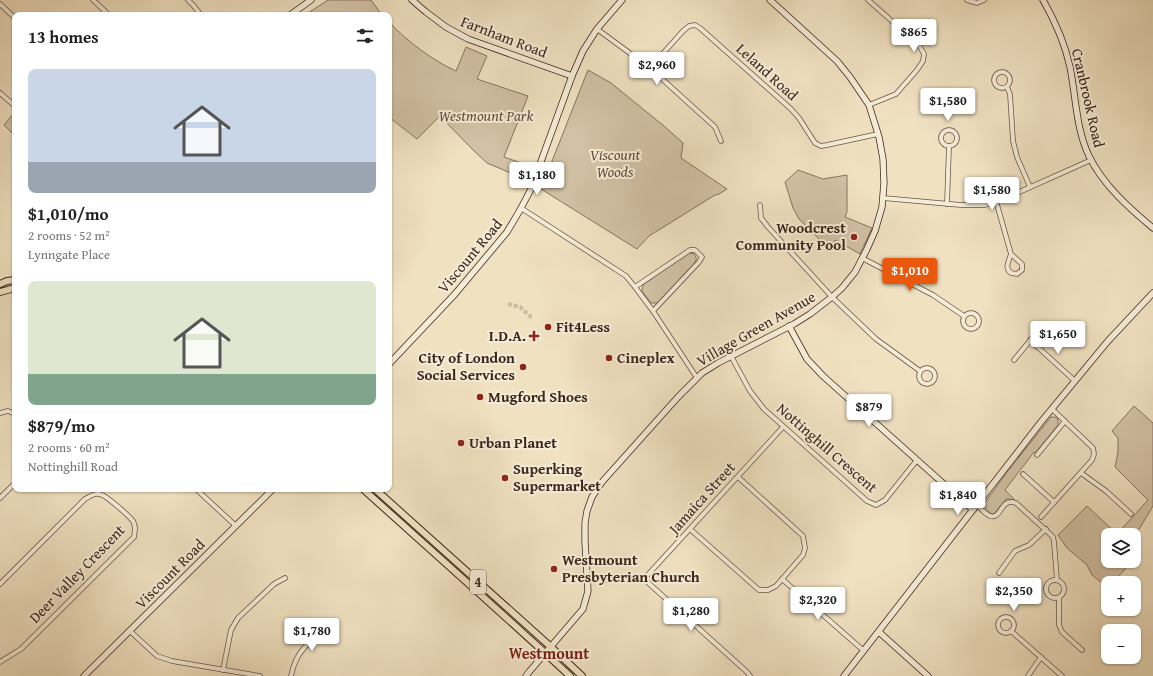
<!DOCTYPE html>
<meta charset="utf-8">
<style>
:root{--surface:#fff;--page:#f2f2f2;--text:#222;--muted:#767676;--accent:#ea580c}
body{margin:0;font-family:"Gentium Book Plus",serif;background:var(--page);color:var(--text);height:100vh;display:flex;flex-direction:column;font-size:15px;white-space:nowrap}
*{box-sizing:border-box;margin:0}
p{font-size:13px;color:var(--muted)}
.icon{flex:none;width:22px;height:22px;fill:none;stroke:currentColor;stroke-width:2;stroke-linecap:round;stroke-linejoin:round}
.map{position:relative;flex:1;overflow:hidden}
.side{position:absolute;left:12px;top:12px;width:380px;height:480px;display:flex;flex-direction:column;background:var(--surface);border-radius:8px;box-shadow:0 1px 3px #0004}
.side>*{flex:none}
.buttons{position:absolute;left:1101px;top:528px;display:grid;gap:8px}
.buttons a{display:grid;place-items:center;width:40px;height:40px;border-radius:8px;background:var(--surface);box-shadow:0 1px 3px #0004;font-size:20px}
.price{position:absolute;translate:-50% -34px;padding:0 9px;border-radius:4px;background:#fff;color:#222;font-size:13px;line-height:26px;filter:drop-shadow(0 1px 2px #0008)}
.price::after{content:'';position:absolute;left:50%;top:24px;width:12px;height:9px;margin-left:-6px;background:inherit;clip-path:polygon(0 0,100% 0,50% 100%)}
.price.on{background:var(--accent);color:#fff}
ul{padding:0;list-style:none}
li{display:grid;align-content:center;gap:8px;height:212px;padding:0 16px}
li span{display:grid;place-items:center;height:124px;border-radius:8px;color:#555}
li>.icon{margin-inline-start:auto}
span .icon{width:72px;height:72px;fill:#fffc;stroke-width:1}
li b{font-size:17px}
h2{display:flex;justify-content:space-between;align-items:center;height:48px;padding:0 16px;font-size:17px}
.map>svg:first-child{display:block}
.green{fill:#d2c1a5;stroke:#887360}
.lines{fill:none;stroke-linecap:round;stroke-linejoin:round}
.street-tunnel{stroke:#ccbba0;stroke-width:4;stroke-dasharray:4 2;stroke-linecap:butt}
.street-casing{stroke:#6a5444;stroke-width:5.5}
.secondary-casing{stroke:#3d251a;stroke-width:7}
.primary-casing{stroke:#3d251a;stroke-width:8}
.street{stroke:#f5ecd7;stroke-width:4}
.secondary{stroke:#f5ecd7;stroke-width:5.5}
.primary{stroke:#f0e1c1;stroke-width:6}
.poi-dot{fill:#8f2418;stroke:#f5ecd7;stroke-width:1.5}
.labels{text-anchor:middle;stroke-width:4;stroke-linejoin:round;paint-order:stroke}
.shield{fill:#f5ecd7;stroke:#746153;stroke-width:1}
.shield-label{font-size:14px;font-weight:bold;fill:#3d251a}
.street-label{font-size:15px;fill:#3d251a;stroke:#f5ecd7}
.park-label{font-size:15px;font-style:italic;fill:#624c3d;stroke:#f5ecd7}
.poi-label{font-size:15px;font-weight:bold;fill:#3d251a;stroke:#f5ecd7;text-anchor:start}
.neighbourhood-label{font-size:16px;font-weight:bold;fill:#7a1f14;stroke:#f5ecd7}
</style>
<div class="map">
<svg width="1153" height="676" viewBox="0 0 1153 676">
<rect width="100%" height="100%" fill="#f0e1c1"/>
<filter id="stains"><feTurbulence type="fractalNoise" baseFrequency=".005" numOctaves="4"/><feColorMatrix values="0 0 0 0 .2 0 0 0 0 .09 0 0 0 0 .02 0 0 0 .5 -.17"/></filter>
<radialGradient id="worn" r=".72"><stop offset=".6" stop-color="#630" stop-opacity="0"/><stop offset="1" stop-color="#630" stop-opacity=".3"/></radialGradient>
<g class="green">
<path d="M328,0H371L382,15H305Z"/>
<path d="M389,22C408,42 432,60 456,71L466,47L487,56L477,79L528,96L504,157L530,166L523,183L512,179L513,174L487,163L473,150L440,116L417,139L389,117Z"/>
<path d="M588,70L611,83L664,126L683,143L681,158L727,189L719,194L715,195L649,236L637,249L541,189Z"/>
<path d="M14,113L15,114V136L4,125Z"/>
<path d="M798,170L823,179L847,175V212L845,217L872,228L860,254L835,240L830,250L799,219L793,208L785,182Z"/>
<path d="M691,253L694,254C698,259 696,261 693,265L658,303H651L642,291L643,285L686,254Z"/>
<path d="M1134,406L1153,423V506L1135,536L1134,542V535H1108V561H1132L1113,583H1108V588L1092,575L1087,565L1067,548L1058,535L1087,506L1117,534L1148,500L1115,467L1118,452V438L1112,431Z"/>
<path d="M1051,417H1055L1058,419V425L1035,453L1034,452L1005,490L1016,501L1009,499H1006L994,514C989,514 985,508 984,504L1007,472Z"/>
</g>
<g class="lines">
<path class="street-tunnel" d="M508,304L520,307L532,318"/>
<g class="street-casing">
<g id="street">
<path d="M93,0L109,15"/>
<path d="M188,0L193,5L201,15"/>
<path d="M868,0L919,45L924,54L923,61L917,70L896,94L869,105"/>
<path d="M967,0L977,3L984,0"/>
<path d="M0,4L15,18"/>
<path d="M597,29L650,68L715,127L721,141"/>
<path d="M650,68L683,31L689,26L695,25L700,28L791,109L799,118L815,143L821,146L827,145L878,134"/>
<circle cx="1002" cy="80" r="8"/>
<path d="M1007,87L1010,94L1013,141L1017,157L1030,187"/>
<path d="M0,93L15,106"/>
<circle cx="949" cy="138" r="8"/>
<path d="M883,198L961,205H985L1006,198L1091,160"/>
<path d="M996,201L1011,254L1022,264V270L1017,274L1011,273C1004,268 1009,261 1011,254"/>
<path d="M947,204L949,146"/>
<path d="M760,205L761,218L768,227L832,297L876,339L920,371"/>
<path d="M521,208L626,276L635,287L690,250H695L702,257L699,262L653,311L697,378"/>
<path d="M862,258L933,295L964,316"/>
<path d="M635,287L653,311"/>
<circle cx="971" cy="321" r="8"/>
<path d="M1030,340L1075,381"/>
<path d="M731,356L750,391L764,409L867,501L876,505L885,500L917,460"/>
<path d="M1014,360L1043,325"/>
<circle cx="927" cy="376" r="8"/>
<path d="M0,413L8,411L15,414"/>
<path d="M1037,455L1065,421"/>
<path d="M1081,473L1106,491L1131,514"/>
<path d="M1023,474L1054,502"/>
<path d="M196,489L236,526"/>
<path d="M0,498L15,483"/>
<path d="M977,505C981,509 985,514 990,516C1002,520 1000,497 1016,503L1050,534L1053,537L1054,542L1057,580"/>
<path d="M1041,517L1092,460L1094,454L1093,448L1052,409"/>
<path d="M690,529L759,590H768L776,586L803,555L805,548L803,536L738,477"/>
<path d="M999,573L1015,551L1029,545L1046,529"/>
<path d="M644,579L747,672L750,676"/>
<path d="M782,579L864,651"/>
<circle cx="1055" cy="589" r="9"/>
<path d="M587,580L644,579L783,427"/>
<path d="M0,584L85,499C89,497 94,493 99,494C105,494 129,516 133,521C136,526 135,531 134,537L21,649L0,662"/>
<path d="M1059,598V625L1062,632L1082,650"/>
<circle cx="1006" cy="625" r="8"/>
<path d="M130,631L157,656L172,661L260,676"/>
<path d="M1011,631L1062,676"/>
<path d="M223,670L231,630L238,618L274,584L285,578"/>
<path d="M291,676C296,650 310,639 334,629"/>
<path d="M1028,676L1041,657"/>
</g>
</g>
<g class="secondary-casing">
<g id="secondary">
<path d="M412,0L426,12L446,27L468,39L572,76"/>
<path d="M1043,0C1055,21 1065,44 1070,67C1076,97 1076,129 1089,156C1103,185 1129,208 1153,228"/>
<path d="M290,15L311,0"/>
<path d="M789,326L807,359L823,376L973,510"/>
<path d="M389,364L455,294L507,232L520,210L531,189L572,76L583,51L597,29L622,0"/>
<path d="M879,632L928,676"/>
<path d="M84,676L273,489"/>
<path d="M526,676L529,672L583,609L588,591L585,542V523L587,511L592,497L602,482L678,397L702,373L718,363L794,324L810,314L832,297L842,288L855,272L867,249L875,231L882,207L884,183L883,159L879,137L869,105L850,77L837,61L770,0"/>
<path d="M844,676L1041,422L1108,341L1153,293"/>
</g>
</g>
<g class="primary-casing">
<g id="primary">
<path d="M0,284L7,281L15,280"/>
<path d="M0,292L15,288"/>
<path d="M363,489C432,551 502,613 570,676"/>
<path d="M375,489L551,647L582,676"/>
</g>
</g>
<use href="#street" class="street"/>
<use href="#secondary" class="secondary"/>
<use href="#primary" class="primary"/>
</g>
<g class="poi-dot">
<circle cx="854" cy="237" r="4"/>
<circle cx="548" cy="327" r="4"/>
<path d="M532 330h4v4h4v4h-4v4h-4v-4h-4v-4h4z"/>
<circle cx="609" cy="358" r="4"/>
<circle cx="523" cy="367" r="4"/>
<circle cx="480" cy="397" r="4"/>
<circle cx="461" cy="443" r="4"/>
<circle cx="505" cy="478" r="4"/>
<circle cx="554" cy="569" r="4"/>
</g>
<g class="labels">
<rect class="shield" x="470" y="570" width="16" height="24" rx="3"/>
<g class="shield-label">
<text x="478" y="587">4</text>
</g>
<g class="street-label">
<text transform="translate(504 37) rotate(21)" y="5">Farnham Road</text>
<text transform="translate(767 72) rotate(42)" y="5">Leland Road</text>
<text transform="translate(1088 98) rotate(77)" y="5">Cranbrook Road</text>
<text transform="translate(470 256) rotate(-50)" y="5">Viscount Road</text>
<text transform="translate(756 329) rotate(-30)" y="5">Village Green Avenue</text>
<text transform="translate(827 448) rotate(41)" y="5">Nottinghill Crescent</text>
<text transform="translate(702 498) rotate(-48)" y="5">Jamaica Street</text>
<text transform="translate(77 574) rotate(-46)" y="5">Deer Valley Crescent</text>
<text transform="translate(170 574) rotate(-45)" y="5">Viscount Road</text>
</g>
<g class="park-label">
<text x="486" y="121">Westmount Park</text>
<text x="615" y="160">Viscount<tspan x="615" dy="17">Woods</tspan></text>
</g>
<g class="poi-label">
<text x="846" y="233" text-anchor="end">Woodcrest<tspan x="846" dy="17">Community Pool</tspan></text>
<text x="556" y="332">Fit4Less</text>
<text x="526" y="341" text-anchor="end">I.D.A.</text>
<text x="515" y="363" text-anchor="end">City of London<tspan x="515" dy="17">Social Services</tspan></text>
<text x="617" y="363">Cineplex</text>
<text x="488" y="402">Mugford Shoes</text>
<text x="469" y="448">Urban Planet</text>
<text x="513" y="474">Superking<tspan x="513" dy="17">Supermarket</tspan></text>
<text x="562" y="565">Westmount<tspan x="562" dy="17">Presbyterian Church</tspan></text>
</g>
<g class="neighbourhood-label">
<text x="549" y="659">Westmount</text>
</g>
</g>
<rect width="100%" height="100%" filter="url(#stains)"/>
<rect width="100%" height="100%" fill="url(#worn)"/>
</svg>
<div class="buttons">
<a><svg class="icon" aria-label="layers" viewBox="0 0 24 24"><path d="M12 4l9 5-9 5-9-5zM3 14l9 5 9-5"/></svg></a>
<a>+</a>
<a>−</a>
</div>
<b class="price" style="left:914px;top:53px">$865</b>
<b class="price" style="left:657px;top:86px">$2,960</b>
<b class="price" style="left:948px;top:122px">$1,580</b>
<b class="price" style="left:537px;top:196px">$1,180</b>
<b class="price" style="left:992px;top:211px">$1,580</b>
<b class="price on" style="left:910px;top:292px">$1,010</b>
<b class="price" style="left:1058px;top:355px">$1,650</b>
<b class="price" style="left:869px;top:428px">$879</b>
<b class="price" style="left:958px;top:516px">$1,840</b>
<b class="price" style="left:1014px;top:612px">$2,350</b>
<b class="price" style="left:818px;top:621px">$2,320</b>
<b class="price" style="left:691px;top:632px">$1,280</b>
<b class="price" style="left:312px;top:652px">$1,780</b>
<section class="side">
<h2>13 homes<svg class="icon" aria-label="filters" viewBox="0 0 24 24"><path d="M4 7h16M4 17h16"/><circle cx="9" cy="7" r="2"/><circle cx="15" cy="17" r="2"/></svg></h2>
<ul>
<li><span style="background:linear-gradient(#c9d6e8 75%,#9aa5b1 0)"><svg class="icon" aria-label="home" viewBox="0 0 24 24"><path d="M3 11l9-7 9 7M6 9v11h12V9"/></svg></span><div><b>$1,010/mo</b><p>2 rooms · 52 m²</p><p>Lynngate Place</p></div></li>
<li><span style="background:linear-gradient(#dfe7d0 75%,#7fa58c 0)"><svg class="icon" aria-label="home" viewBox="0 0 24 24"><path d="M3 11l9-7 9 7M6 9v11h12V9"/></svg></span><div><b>$879/mo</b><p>2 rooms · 60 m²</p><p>Nottinghill Road</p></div></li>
</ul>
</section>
</div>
